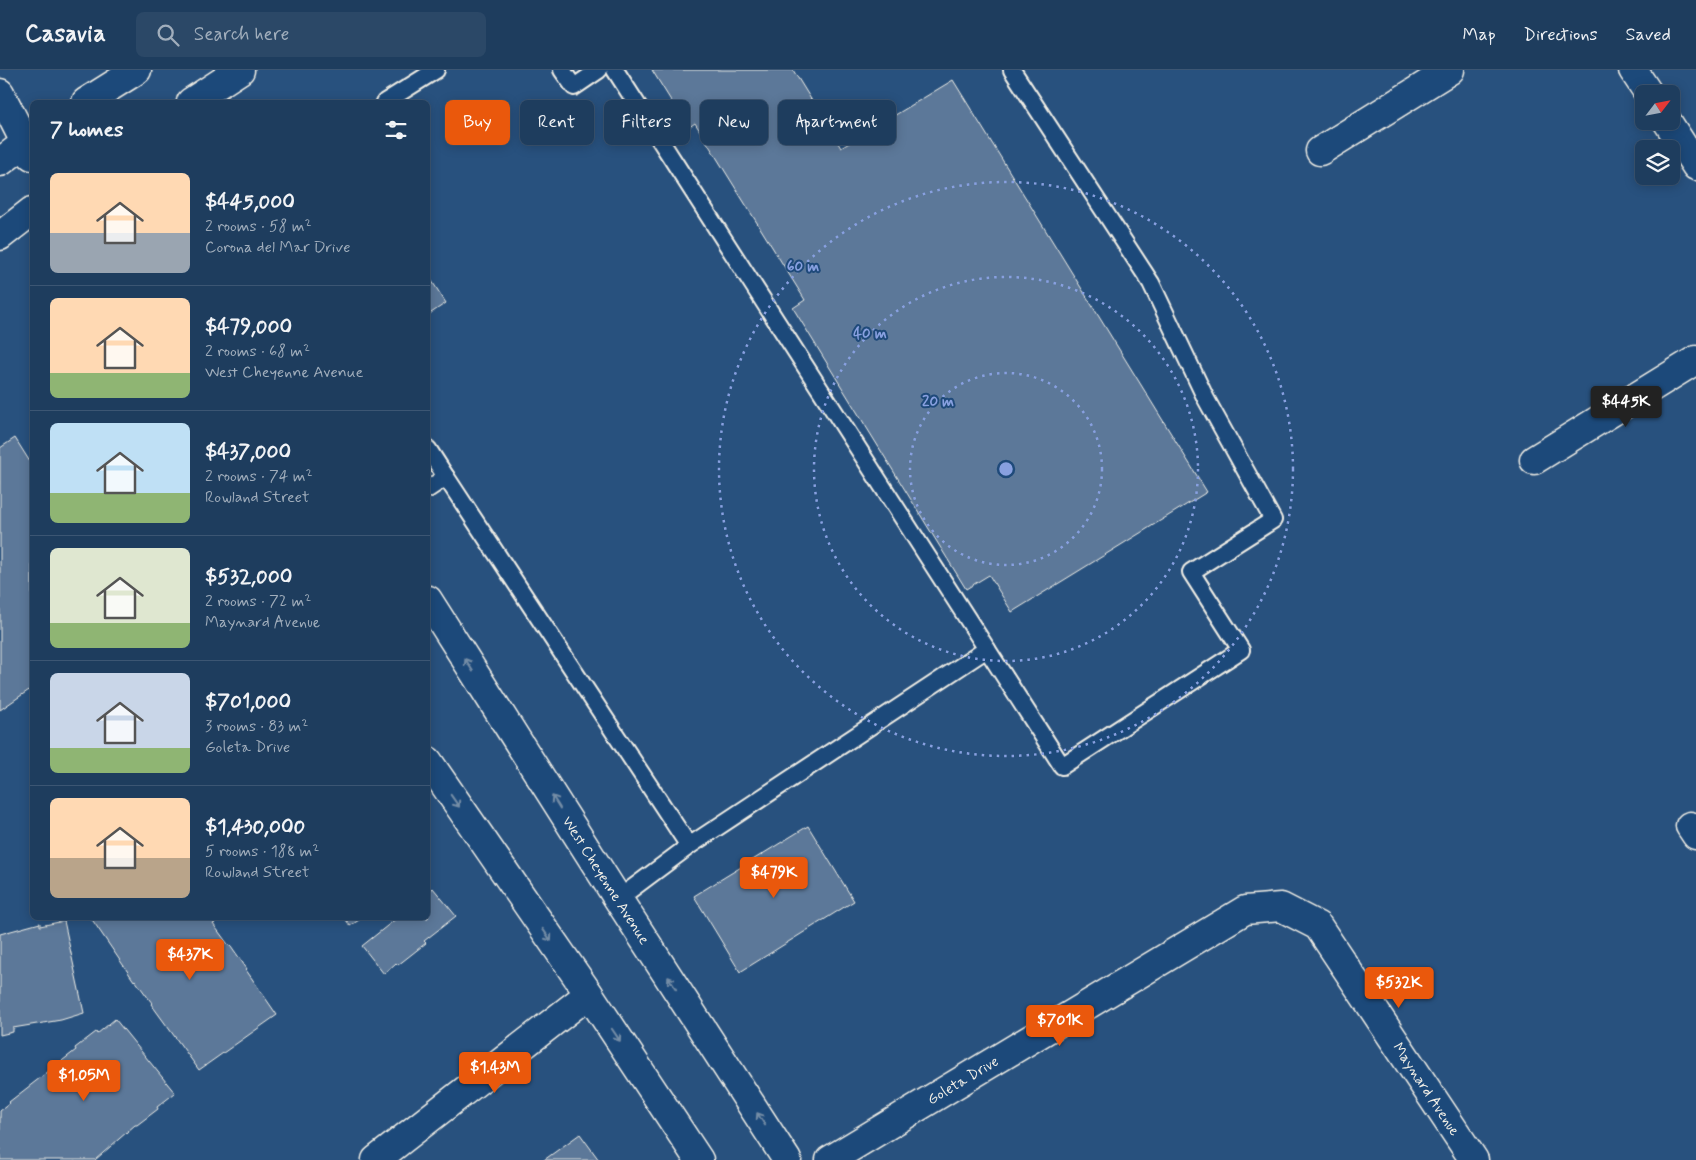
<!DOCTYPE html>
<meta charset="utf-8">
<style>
:root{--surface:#1e3d5e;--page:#2b4867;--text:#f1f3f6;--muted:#a1aebc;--line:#3c5673;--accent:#ea580c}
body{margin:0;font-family:Mynerve,sans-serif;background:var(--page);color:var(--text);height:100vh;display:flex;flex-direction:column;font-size:19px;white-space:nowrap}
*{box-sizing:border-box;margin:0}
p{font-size:16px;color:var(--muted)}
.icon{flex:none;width:28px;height:28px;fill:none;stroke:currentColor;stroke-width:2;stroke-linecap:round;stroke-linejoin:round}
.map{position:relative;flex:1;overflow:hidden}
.drawer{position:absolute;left:30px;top:30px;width:400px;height:820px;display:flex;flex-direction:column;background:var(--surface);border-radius:8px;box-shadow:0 2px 12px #0003,0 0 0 1px var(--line)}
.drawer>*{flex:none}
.top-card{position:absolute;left:445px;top:30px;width:475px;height:45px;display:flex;gap:10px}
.needle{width:32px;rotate:58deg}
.buttons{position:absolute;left:1635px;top:15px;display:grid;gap:10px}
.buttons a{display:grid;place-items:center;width:45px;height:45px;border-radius:8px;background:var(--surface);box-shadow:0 2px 12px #0003,0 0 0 1px var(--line);font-size:25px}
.price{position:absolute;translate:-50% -42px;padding:0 11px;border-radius:5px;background:var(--accent);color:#fff;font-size:16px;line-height:32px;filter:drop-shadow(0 1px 2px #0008)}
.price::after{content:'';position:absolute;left:50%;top:30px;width:15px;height:11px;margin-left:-8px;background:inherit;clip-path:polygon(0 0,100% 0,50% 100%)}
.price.selected{background:#222;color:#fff}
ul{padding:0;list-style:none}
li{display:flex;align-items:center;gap:15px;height:125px;padding:0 20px}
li+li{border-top:1px solid var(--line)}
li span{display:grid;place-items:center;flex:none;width:140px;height:100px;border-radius:8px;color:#555}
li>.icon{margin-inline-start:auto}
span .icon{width:60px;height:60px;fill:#fffc;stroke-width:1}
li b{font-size:21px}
h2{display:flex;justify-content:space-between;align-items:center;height:60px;padding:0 20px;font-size:21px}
.chip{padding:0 18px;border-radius:8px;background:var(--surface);box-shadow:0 2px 12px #0003,0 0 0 1px var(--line);font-size:18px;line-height:45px}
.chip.selected{background:var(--accent);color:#fff}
header{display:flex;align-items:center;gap:30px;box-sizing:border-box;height:70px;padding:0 25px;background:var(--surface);border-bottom:1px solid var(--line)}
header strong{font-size:24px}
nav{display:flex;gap:28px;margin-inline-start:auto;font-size:18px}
.search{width:350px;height:45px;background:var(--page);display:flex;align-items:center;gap:12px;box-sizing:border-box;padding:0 18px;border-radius:8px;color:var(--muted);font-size:19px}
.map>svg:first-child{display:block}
.building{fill:#5b7899;stroke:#f4f1e8}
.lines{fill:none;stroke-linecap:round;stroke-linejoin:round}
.lane-casing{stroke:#f4f1e8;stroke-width:20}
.street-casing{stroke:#f4f1e8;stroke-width:31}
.primary-casing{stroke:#f4f1e8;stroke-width:31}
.lane{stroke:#1f4a7a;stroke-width:16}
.street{stroke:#1f4a7a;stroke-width:28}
.primary{stroke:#1f4a7a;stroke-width:28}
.oneway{stroke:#748da6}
.ring{fill:none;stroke:#88a0e0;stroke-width:2.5;stroke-dasharray:2.5 5}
.labels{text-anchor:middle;stroke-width:4;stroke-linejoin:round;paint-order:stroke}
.street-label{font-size:15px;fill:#f4f1e8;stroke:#1f4a7a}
.centre{fill:#88a0e0;stroke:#1f4a7a;stroke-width:2.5}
.ring-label{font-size:15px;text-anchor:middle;font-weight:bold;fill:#88a0e0;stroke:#1f4a7a;stroke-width:4;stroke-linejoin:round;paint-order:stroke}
</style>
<header>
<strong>Casavia</strong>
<div class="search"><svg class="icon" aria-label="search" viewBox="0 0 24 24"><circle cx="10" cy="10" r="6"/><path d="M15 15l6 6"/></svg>Search here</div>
<nav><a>Map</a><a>Directions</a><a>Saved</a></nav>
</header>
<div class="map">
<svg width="1696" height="1090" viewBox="0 0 1696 1090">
<rect width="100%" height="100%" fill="#28517e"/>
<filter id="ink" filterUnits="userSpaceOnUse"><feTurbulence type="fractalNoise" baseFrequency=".02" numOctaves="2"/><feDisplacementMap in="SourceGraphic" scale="10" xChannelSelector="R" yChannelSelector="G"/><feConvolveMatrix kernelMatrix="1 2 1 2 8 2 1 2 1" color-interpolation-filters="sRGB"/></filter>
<g filter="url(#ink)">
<g class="building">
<path d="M652,0H793L841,78L953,10L1207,422L1012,542L989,505L966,519L793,238L805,230L695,53L688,58Z"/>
<path d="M428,205L446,233L428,245Z"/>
<path d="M15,368L32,395V618L0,640V378Z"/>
<path d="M808,756L854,831L740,902L694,826Z"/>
<path d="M433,818L456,846L424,871L426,873L398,895L396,893L384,904L362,876L397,848H428V823Z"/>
<path d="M91,848H211L215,853L213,854L230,877L231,876L247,899L246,900L277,945L199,1000L151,934L152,933L135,910L134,911Z"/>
<path d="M345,848H362L350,856Z"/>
<path d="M64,851L84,943L61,950L13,958V962L0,965V864L40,853V856Z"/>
<path d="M115,949L175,1023L157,1037L158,1039L137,1055H135L95,1090H0V1041L10,1033L9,1032L76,980L75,978L96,962L97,964Z"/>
<path d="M580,1064L599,1090H544Z"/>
</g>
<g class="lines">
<g class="lane-casing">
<g id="lane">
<path d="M562,0L574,17L599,0"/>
<path d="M615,0L1062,696L1241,580L1191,502L1273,450L1206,329L1151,213L1012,0"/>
<path d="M385,32L436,0"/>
<path d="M428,379L446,407L428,419"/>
<path d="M446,407L689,776"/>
<path d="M618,829L689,776L987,579"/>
</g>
</g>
<g class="street-casing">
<g id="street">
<path d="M1633,0L1649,24"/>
<path d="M1667,51L1696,96"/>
<path d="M1320,81L1450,0"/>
<path d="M1534,390L1696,290"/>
<path d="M1690,756L1696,765"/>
<path d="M376,1090L589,924"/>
<path id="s1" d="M830,1090L1245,840L1281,837L1318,856L1474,1090"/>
</g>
</g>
<g class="primary-casing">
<g id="primary">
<path d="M0,23L32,86"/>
<path d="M86,32L137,0"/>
<path d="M191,32L240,0"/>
<path d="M0,92L32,68"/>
<path d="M0,166L32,141"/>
<path id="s2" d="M428,530L618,829L787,1090"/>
<path d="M428,691L589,924L699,1090"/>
</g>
</g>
<use href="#lane" class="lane"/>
<use href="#street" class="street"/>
<use href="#primary" class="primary"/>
</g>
<defs><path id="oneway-shaft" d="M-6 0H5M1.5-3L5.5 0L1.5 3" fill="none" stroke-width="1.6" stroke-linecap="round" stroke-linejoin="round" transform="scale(1.25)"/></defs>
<g class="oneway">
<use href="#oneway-shaft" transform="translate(469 595) rotate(-122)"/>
<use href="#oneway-shaft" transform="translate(455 731) rotate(55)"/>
<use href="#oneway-shaft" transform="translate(556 732) rotate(-122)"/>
<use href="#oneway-shaft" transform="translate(547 865) rotate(55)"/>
<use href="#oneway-shaft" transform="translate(672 913) rotate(-123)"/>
<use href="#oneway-shaft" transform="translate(616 965) rotate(56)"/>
<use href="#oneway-shaft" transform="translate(761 1049) rotate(-123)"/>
</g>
</g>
<g class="ring">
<circle cx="1006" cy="399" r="96"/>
<circle cx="1006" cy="399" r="192"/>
<circle cx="1006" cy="399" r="287"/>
</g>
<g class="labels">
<g class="street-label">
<text dy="5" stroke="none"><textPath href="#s2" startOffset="332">West Cheyenne Avenue</textPath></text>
<text dy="5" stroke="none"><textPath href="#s1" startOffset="155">Goleta Drive</textPath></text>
<text dy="5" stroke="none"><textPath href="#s1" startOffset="758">Maynard Avenue</textPath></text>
</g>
</g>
<circle cx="1006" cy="399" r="8" class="centre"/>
<g class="ring-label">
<text x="803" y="201">60 m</text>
<text x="870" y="268">40 m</text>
<text x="938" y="336">20 m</text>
</g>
</svg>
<div class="buttons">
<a><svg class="needle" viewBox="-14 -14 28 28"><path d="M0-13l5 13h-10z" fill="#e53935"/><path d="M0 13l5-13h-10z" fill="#a1aebc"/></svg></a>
<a><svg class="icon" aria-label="layers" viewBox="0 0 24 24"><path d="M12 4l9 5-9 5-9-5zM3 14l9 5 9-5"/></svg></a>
</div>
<b class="price selected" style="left:1626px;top:358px">$445K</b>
<b class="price" style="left:774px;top:829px">$479K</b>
<b class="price" style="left:190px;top:911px">$437K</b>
<b class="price" style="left:1399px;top:939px">$532K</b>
<b class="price" style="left:1060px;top:977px">$701K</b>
<b class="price" style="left:495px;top:1024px">$1.43M</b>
<b class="price" style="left:84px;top:1032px">$1.05M</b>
<div class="top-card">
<a class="chip selected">Buy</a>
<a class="chip">Rent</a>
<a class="chip">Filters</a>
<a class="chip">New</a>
<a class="chip">Apartment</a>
</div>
<section class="drawer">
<h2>7 homes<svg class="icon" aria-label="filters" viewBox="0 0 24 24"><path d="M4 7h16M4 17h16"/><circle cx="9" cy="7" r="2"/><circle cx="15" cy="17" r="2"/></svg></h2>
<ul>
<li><span style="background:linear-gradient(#ffd9b3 60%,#9aa5b1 0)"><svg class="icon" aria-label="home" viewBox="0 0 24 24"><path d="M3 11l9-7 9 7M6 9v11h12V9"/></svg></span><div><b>$445,000</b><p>2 rooms · 58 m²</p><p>Corona del Mar Drive</p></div></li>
<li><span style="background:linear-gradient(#ffd9b3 75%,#8fb573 0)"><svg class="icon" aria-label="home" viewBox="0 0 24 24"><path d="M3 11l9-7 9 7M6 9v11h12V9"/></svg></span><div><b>$479,000</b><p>2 rooms · 68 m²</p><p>West Cheyenne Avenue</p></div></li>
<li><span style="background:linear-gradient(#bfe0f5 70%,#8fb573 0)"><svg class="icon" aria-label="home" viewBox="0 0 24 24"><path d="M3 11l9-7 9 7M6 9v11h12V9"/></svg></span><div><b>$437,000</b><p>2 rooms · 74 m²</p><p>Rowland Street</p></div></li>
<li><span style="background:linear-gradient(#dfe7d0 75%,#8fb573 0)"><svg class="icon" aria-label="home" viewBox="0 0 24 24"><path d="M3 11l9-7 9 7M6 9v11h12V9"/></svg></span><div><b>$532,000</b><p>2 rooms · 72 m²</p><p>Maynard Avenue</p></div></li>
<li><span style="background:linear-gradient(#c9d6e8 75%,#8fb573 0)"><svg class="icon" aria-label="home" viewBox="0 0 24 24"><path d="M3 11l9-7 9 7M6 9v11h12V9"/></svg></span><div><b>$701,000</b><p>3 rooms · 83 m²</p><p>Goleta Drive</p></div></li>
<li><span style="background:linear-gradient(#ffd9b3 60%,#b9a48a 0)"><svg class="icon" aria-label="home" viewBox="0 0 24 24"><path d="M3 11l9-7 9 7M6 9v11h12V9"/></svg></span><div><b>$1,430,000</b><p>5 rooms · 188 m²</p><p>Rowland Street</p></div></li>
</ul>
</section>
</div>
